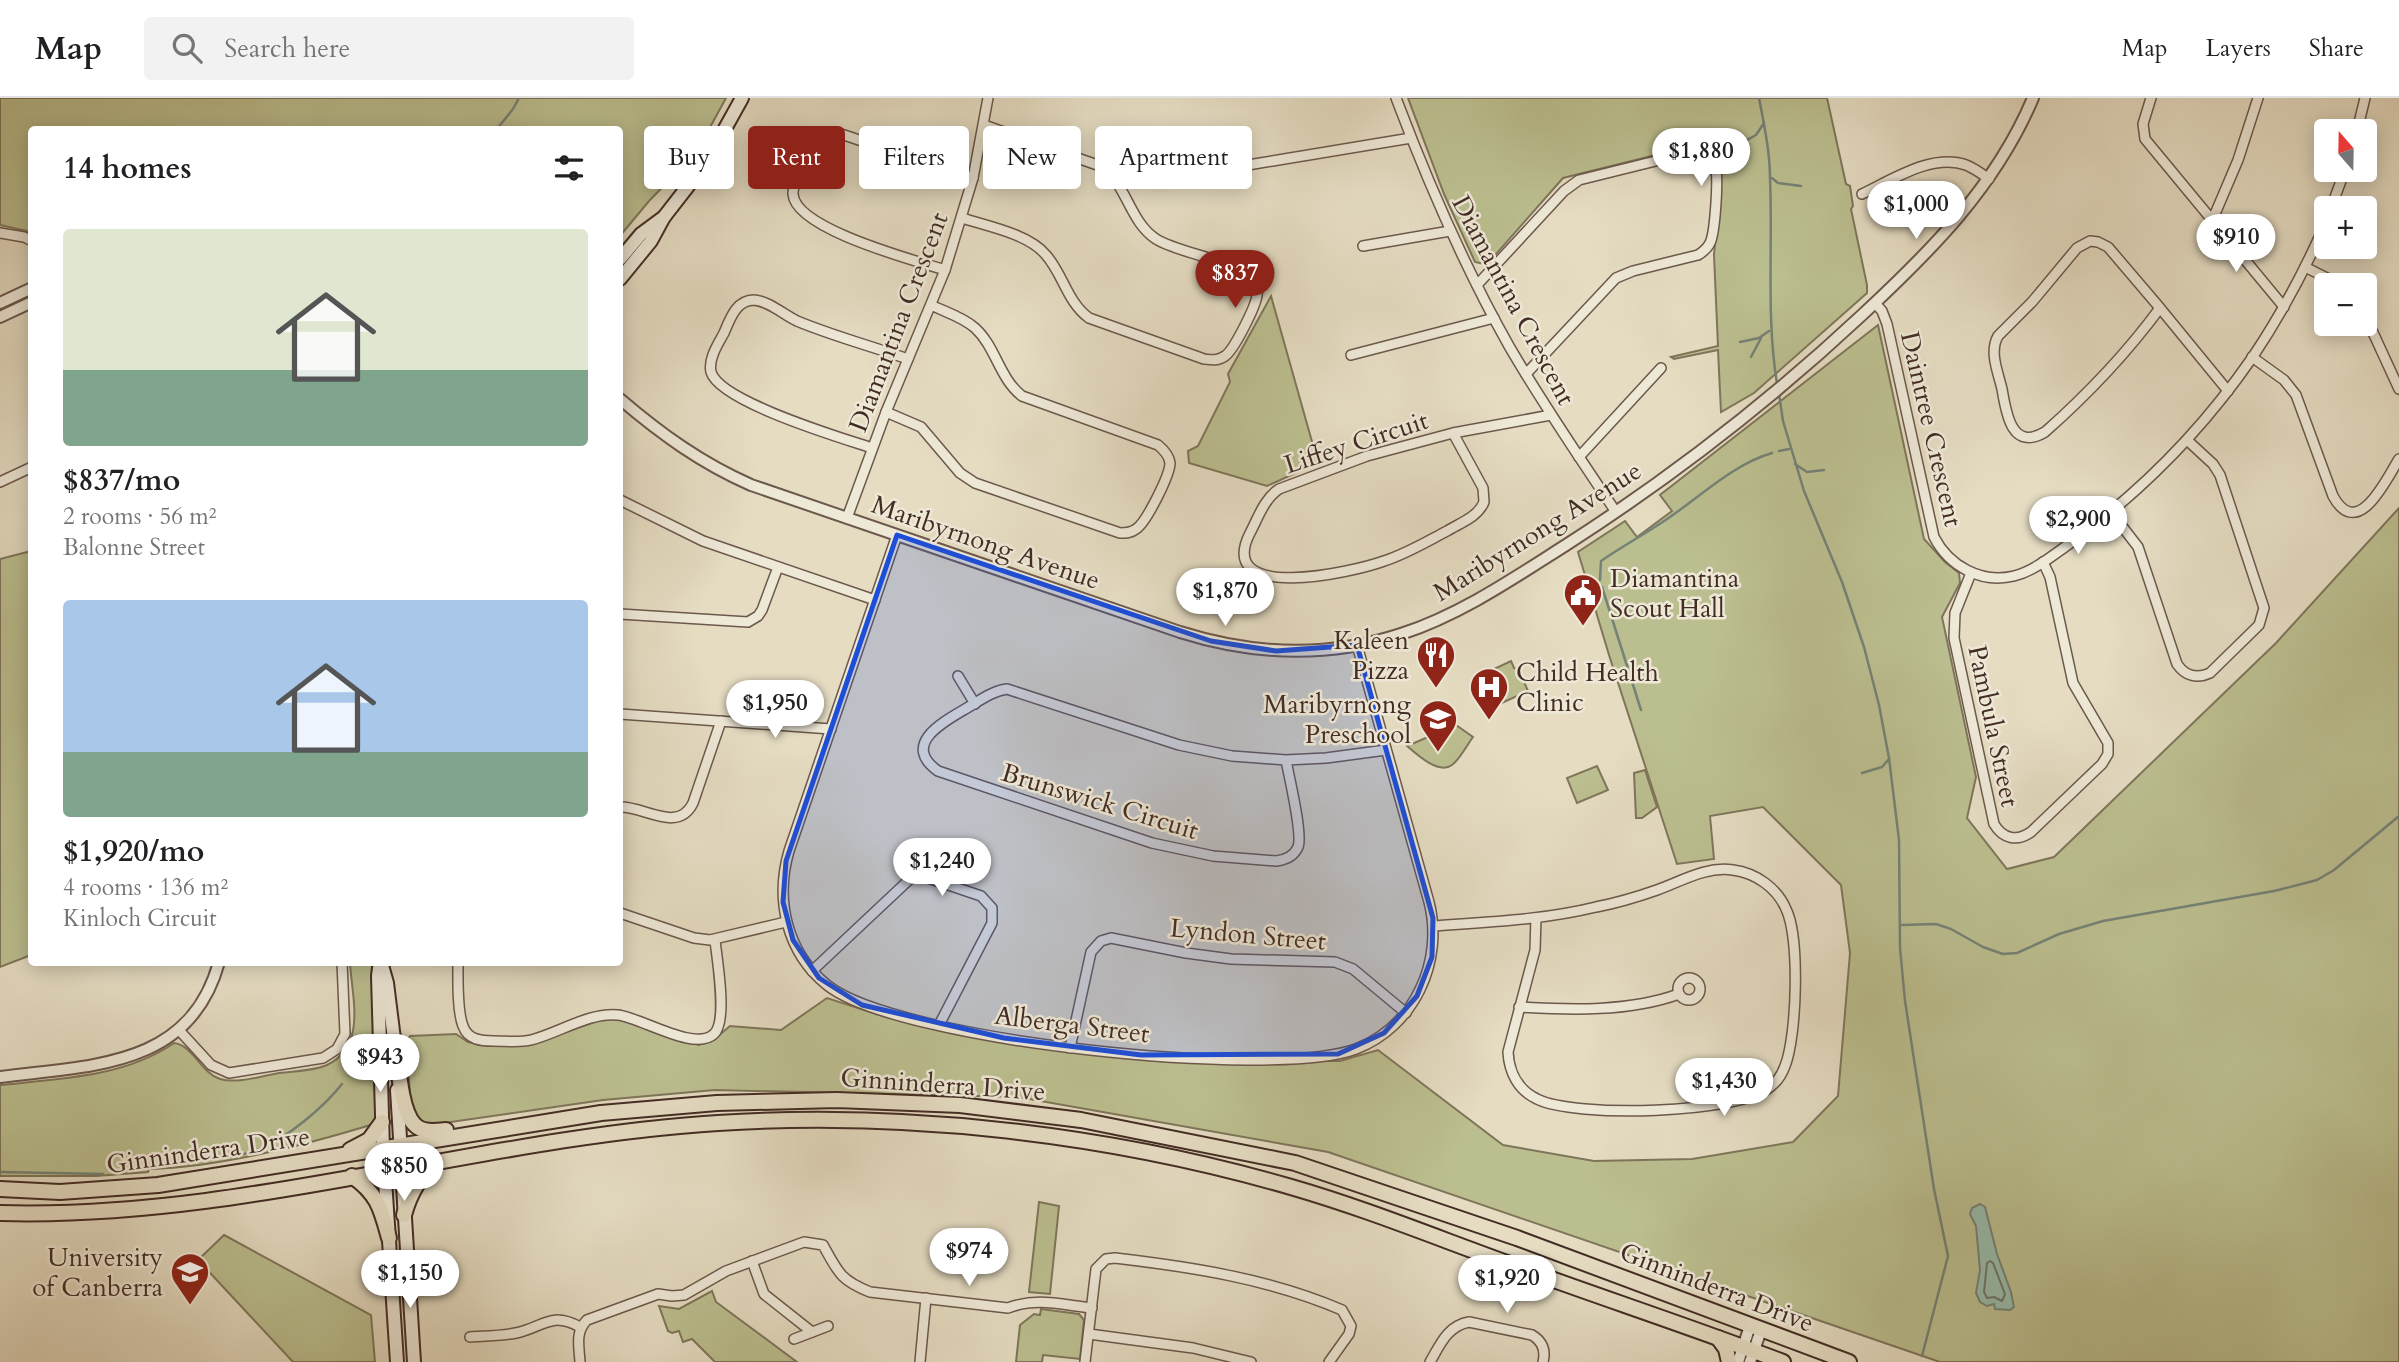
<!DOCTYPE html>
<meta charset="utf-8">
<style>
:root{--surface:#fff;--page:#f2f2f2;--text:#202124;--muted:#757577;--line:#e0e0e0;--accent:#8f2418}
body{margin:0;font-family:Cardo,serif;background:var(--page);color:var(--text);height:100vh;display:flex;flex-direction:column;font-size:26px;white-space:nowrap}
*{box-sizing:border-box;margin:0}
p{font-size:23px;color:var(--muted)}
.icon{flex:none;width:38px;height:38px;fill:none;stroke:currentColor;stroke-width:2;stroke-linecap:round;stroke-linejoin:round}
.map{position:relative;flex:1;overflow:hidden}
.details{position:absolute;left:28px;top:28px;width:595px;height:840px;display:flex;flex-direction:column;background:var(--surface);border-radius:7px;box-shadow:0 4px 18px #0003}
.details>*{flex:none}
.guide{position:absolute;left:644px;top:28px;width:665px;height:63px;display:flex;gap:14px}
.needle{width:46px;rotate:340deg}
.controls{position:absolute;left:2314px;top:21px;display:grid;gap:14px}
.controls a{display:grid;place-items:center;width:63px;height:63px;border-radius:7px;background:var(--surface);box-shadow:0 4px 18px #0003;font-size:35px}
.price{position:absolute;translate:-50% -60px;padding:0 16px;border-radius:24px;background:#fff;color:#222;font-size:23px;line-height:46px;filter:drop-shadow(0 2px 4px #0008)}
.price::after{content:'';position:absolute;left:50%;top:42px;width:21px;height:16px;margin-left:-10px;background:inherit;clip-path:polygon(0 0,100% 0,50% 100%)}
.price.on{background:var(--accent);color:#fff}
ul{padding:0;list-style:none}
li{display:grid;align-content:center;gap:14px;height:371px;padding:0 35px}
li span{display:grid;place-items:center;height:217px;border-radius:7px;color:#555}
li>.icon{margin-inline-start:auto}
span .icon{width:126px;height:126px;fill:#fffc;stroke-width:1}
li b{font-size:30px}
h2{display:flex;justify-content:space-between;align-items:center;height:84px;padding:0 35px;font-size:30px}
.chip{padding:0 24px;border-radius:7px;background:var(--surface);box-shadow:0 4px 18px #0003;font-size:24px;line-height:63px}
.chip.on{background:var(--accent);color:#fff}
header{display:flex;align-items:center;gap:42px;box-sizing:border-box;height:98px;padding:0 35px;background:var(--surface);border-bottom:2px solid var(--line)}
header strong{font-size:33px}
nav{display:flex;gap:38px;margin-inline-start:auto;font-size:24px}
.search{width:490px;height:63px;background:var(--page);display:flex;align-items:center;gap:18px;box-sizing:border-box;padding:0 24px;border-radius:7px;color:var(--muted);font-size:26px}
.map>svg:first-child{display:block}
.green{fill:#bbbe8f;stroke:#7f755a;stroke-width:2}
.water{fill:#97bcac;stroke:#758276;stroke-width:2}
.lines{fill:none;stroke-linecap:round;stroke-linejoin:round}
.shore{stroke:#6d7468;stroke-width:2}
.stream{stroke:#758276;stroke-width:2.5}
.minor-casing{stroke:#6c584c;stroke-width:12}
.tertiary-casing{stroke:#6c584c;stroke-width:14}
.secondary-casing{stroke:#432c24;stroke-width:16}
.primary-casing{stroke:#432c24;stroke-width:18}
.minor{stroke:#eee8d7;stroke-width:9}
.tertiary{stroke:#eee8d7;stroke-width:10}
.secondary{stroke:#eee8d7;stroke-width:12}
.primary{stroke:#e5dcc2;stroke-width:14}
.marked{fill:#1d4ed8;fill-opacity:0.2;stroke:#1d4ed8;stroke-width:5;stroke-linejoin:round}
.labels{text-anchor:middle;stroke-width:5;stroke-linejoin:round;paint-order:stroke}
.street-label{font-size:26px;fill:#432c24;stroke:#eee8d7}
.poi-label{font-size:26px;fill:#432c24;stroke:#eee8d7;text-anchor:end}
</style>
<header>
<strong>Map</strong>
<div class="search"><svg class="icon" aria-label="search" viewBox="0 0 24 24"><circle cx="10" cy="10" r="6"/><path d="M15 15l6 6"/></svg>Search here</div>
<nav><a>Map</a><a>Layers</a><a>Share</a></nav>
</header>
<div class="map">
<svg width="2399" height="1264" viewBox="0 0 2399 1264">
<rect width="100%" height="100%" fill="#e5dcc2"/>
<filter id="stains"><feTurbulence type="fractalNoise" baseFrequency=".00286" numOctaves="4"/><feColorMatrix values="0 0 0 0 .2 0 0 0 0 .09 0 0 0 0 .02 0 0 0 .5 -.17"/></filter>
<radialGradient id="worn" r=".72"><stop offset=".6" stop-color="#630" stop-opacity="0"/><stop offset="1" stop-color="#630" stop-opacity=".3"/></radialGradient>
<g class="green">
<path d="M0,0H726L696,55L649,103L620,138V32H32L31,134L0,127Z"/>
<path d="M1408,0H1827L1846,86L1850,88L1853,108L1851,111L1867,187V195L1754,295L1721,314L1718,252L1674,261L1671,259L1718,248L1714,157L1721,73C1718,59 1712,48 1696,47L1563,80L1489,164L1484,166L1475,164L1444,96Z"/>
<path d="M1271,198L1318,365L1267,388L1189,365L1188,353L1198,348L1230,284L1228,276Z"/>
<path d="M1878,227L1924,441L1945,464L1959,475L1960,485L1942,519L1976,679L1967,720L2007,771L2054,759L2276,545L2399,410V1264H1940L1328,1054L1018,999L715,992L603,1002L430,1027L419,1022L411,1006L406,945L410,938L456,936L468,944L490,948L532,946L603,921H623L699,947L716,940L730,928L781,932L827,900L886,919L943,932L1041,949L1322,963H1340L1378,952L1503,1047L1594,1063L1692,1061L1793,1044L1838,998L1850,855L1841,787L1763,709L1710,718L1714,761L1677,766L1609,557L1578,454L1625,423L1637,439L1672,413L1660,397Z"/>
<path d="M31,453V857L0,869V461Z"/>
<path d="M1511,563L1514,570L1519,572L1528,593L1491,610L1480,585L1497,578L1494,571Z"/>
<path d="M1456,627L1473,639C1467,647 1460,661 1452,667C1439,677 1416,656 1407,648Z"/>
<path d="M1597,668L1608,692L1577,705L1567,680Z"/>
<path d="M1645,672L1657,709L1642,720H1636L1634,675Z"/>
<path d="M350,865H372L377,1025C309,1046 221,1069 149,1071L148,1074L96,1078H0V987C59,981 125,979 174,945C193,947 201,975 220,981C237,986 262,978 279,975C294,973 314,973 327,967C367,948 352,900 350,865Z"/>
<path d="M1039,1104L1059,1108L1050,1196L1029,1194Z"/>
<path d="M224,1137L371,1217L375,1264H293L198,1162Z"/>
<path d="M712,1193L716,1204L797,1264H715L692,1241L683,1244L679,1233L672,1235L668,1233L659,1208L679,1211Z"/>
<path d="M1041,1211L1079,1216L1084,1222L1080,1261L1043,1257L1042,1264H1016L1020,1227L1034,1216L1040,1217Z"/>
</g>
<path class="water" d="M1980,1106L1985,1109L1997,1156L2011,1194L2014,1209L2010,1212L1995,1211L1994,1206L1987,1208L1980,1204L1976,1195L1980,1172L1976,1128L1970,1116L1972,1110Z"/>
<g class="lines">
<path class="shore" d="M1990,1163L1993,1165L2005,1196L2002,1203L1994,1199L1987,1200L1984,1194L1987,1165Z"/>
<g class="stream">
<path d="M1759,0C1764,26 1770,54 1770,80C1773,149 1766,217 1777,286"/>
<path d="M496,32L513,11L519,0"/>
<path d="M1747,42L1756,37L1764,25"/>
<path d="M1772,80L1778,85L1801,88"/>
<path d="M1740,244L1759,240L1769,233"/>
<path d="M1751,259L1761,240"/>
<path d="M1779,296L1783,323L1804,393L1842,484L1864,549L1879,607L1889,660L1899,742L1900,850L1905,903L1934,1091L1948,1158L1922,1258"/>
<path d="M1779,353L1789,351"/>
<path d="M1795,366L1807,374L1824,372"/>
<path d="M1600,482L1601,463C1624,447 1647,435 1670,419C1702,397 1734,366 1772,355"/>
<path d="M1602,489L1641,612"/>
<path d="M1862,675L1882,669L1889,661"/>
<path d="M1902,827L1936,826L1951,831L1983,849L2003,856L2017,855L2059,836L2103,823L2274,793L2317,782L2334,772L2399,718"/>
<path d="M217,1060C230,1058 247,1057 260,1051C287,1040 324,1009 342,986"/>
<path d="M0,1074L103,1076"/>
</g>
<g class="minor-casing">
<g id="minor">
<path d="M1396,0C1428,85 1464,168 1509,248C1542,305 1579,359 1616,414"/>
<path d="M2151,0L2143,26L2145,41L2284,209"/>
<path d="M2357,33L2365,0"/>
<path d="M1242,68L1411,40"/>
<path d="M1862,96C1892,82 1932,55 1966,67C1974,70 1982,76 1989,81"/>
<path d="M2331,110L2345,72"/>
<path d="M962,120C987,128 1029,136 1046,157C1063,176 1067,204 1089,220L1204,261C1212,262 1218,263 1225,258C1234,252 1256,208 1257,197C1258,192 1257,186 1254,182C1242,164 1177,155 1156,141C1130,124 1127,88 1103,69L984,27"/>
<path d="M2212,123L2238,62L2258,0"/>
<path d="M0,135L24,139L32,143"/>
<path d="M1363,148L1450,133"/>
<path d="M2305,169L2341,187"/>
<path d="M945,172C914,162 795,131 793,96C792,82 813,55 821,43L827,38L838,35L973,80"/>
<path d="M1477,187L1564,93L1579,82L1692,54C1702,55 1711,58 1715,68C1719,78 1715,135 1710,145C1707,151 1703,154 1698,157L1633,173L1616,180L1526,276"/>
<path d="M1875,205L1882,213L1887,226L1934,439C1949,468 1981,486 2014,478C2034,473 2052,458 2069,446C2140,395 2202,332 2252,260C2281,217 2305,172 2326,124"/>
<path d="M2160,210L2108,149L2098,144L2090,143L2077,150L2032,204L1998,238C1989,254 1998,274 2002,291C2006,314 2011,354 2045,334C2088,296 2126,256 2160,210L2228,293"/>
<path d="M2364,215L2399,291"/>
<path d="M1351,257L1494,220"/>
<path d="M2252,259L2284,282L2296,297L2333,398C2358,444 2387,380 2399,361"/>
<path d="M886,314L921,329L960,375L975,385L1120,435C1126,435 1131,435 1136,431C1146,425 1170,377 1170,365C1169,357 1164,352 1158,347L1022,298C999,280 996,249 975,230C963,219 945,214 931,207"/>
<path d="M1453,335L1367,358L1279,391C1264,401 1258,420 1250,435C1214,506 1354,474 1384,463C1406,456 1426,444 1447,433C1460,425 1478,419 1484,404L1483,390L1453,335L1551,317"/>
<path d="M872,350C842,340 720,304 711,274C708,261 718,246 724,235C730,221 736,202 754,202C769,203 784,217 797,223C833,238 871,248 908,261"/>
<path d="M1579,359L1661,270"/>
<path d="M0,384L32,369"/>
<path d="M620,402L703,443L875,502"/>
<path d="M2111,414L2138,449L2177,566C2185,578 2197,581 2210,575L2259,527L2264,510L2220,377L2213,366L2187,342"/>
<path d="M847,420L886,314L945,172L973,80L988,0"/>
<path d="M897,437L789,753C775,801 786,854 827,887C896,943 1272,982 1356,951C1415,928 1444,863 1429,804L1357,547"/>
<path d="M1971,475L1955,515L1954,540L1994,726C2003,741 2017,744 2031,734L2102,666L2108,656V645L2073,585L2050,479L2043,464"/>
<path d="M620,516L748,524L758,518L762,512L778,469"/>
<path d="M958,578L975,606"/>
<path d="M620,616L831,631"/>
<path d="M1286,662L1232,658L1179,647L1007,591C992,593 979,603 967,610C945,623 900,646 938,673L1152,745L1213,758L1276,763C1285,762 1294,758 1298,749C1303,736 1289,679 1286,662L1326,660L1386,652"/>
<path d="M620,709C644,708 678,736 693,705L721,623"/>
<path d="M620,815L694,840L710,842L786,824"/>
<path d="M1433,828C1488,824 1543,822 1596,809C1617,805 1637,799 1657,792C1682,783 1706,768 1733,772C1756,775 1777,790 1786,811C1800,839 1797,938 1785,968C1782,976 1777,984 1770,989C1739,1016 1574,1020 1537,1001C1518,992 1509,974 1508,954L1535,852L1536,820"/>
<path d="M458,864C458,881 457,913 463,928C468,942 481,943 494,943C506,943 519,945 531,942C559,935 589,914 618,917C642,920 695,954 714,936C728,923 717,862 715,842"/>
<path d="M812,873L911,780L925,779L981,798L992,810V825L939,927"/>
<circle cx="1689" cy="891" r="11"/>
<path d="M1519,909C1571,912 1629,914 1679,896"/>
<path d="M178,931L211,967L229,975L323,960L337,951L345,936L342,864"/>
<path d="M1070,950L1091,854L1101,843L1111,840L1186,855L1231,861L1335,864L1353,871L1406,915"/>
<path d="M752,1163L764,1196L812,1234"/>
<path d="M1089,1236L1193,1250L1251,1264"/>
<path d="M470,1239C485,1238 501,1238 516,1235C544,1229 550,1213 580,1229"/>
<path d="M794,1241L828,1228"/>
<path d="M580,1264C579,1248 575,1234 587,1222L658,1196L672,1198L684,1197L726,1173L804,1144L823,1147C838,1174 840,1182 870,1194L1008,1210C1037,1199 1062,1207 1092,1210"/>
<path d="M920,1264L926,1200"/>
<path d="M1085,1264L1096,1171L1106,1161L1115,1160C1192,1169 1270,1181 1342,1212L1351,1228L1349,1236L1329,1264"/>
<path d="M1430,1264C1440,1247 1447,1228 1469,1224L1532,1237C1542,1243 1546,1252 1543,1264"/>
</g>
</g>
<g class="tertiary-casing">
<g id="tertiary">
<path d="M0,205L32,190"/>
<path d="M0,219L32,204"/>
<path d="M620,301C661,336 701,365 751,387L1180,534C1253,557 1328,560 1401,536C1460,517 1514,480 1566,447C1672,379 1770,303 1862,217C1931,153 1996,88 2033,0"/>
<path d="M0,979C89,967 190,971 219,864"/>
<path d="M1738,1264L1750,1228"/>
<path d="M1750,1264L1761,1232"/>
</g>
</g>
<g class="secondary-casing">
<g id="secondary">
<path d="M620,161L641,136L664,119"/>
<path d="M620,181L651,143L664,119L706,65L742,0"/>
<path d="M381,864L387,885L395,949"/>
<path d="M379,870L378,878L383,1051L397,1264"/>
<path d="M397,992L414,1264"/>
</g>
</g>
<g class="primary-casing">
<g id="primary">
<path d="M395,942C398,963 400,1013 415,1027C423,1035 436,1033 446,1032"/>
<path d="M350,1052L369,1042L382,1024"/>
<path d="M352,1078C378,1096 381,1111 389,1140"/>
<path d="M0,1091L60,1094L158,1087L601,1015L717,1005L837,1002L960,1007L1081,1022L1295,1065L1517,1140L1849,1264"/>
<path d="M0,1115C243,1122 477,1040 718,1025C908,1013 1108,1036 1291,1089C1364,1110 1435,1139 1507,1165C1599,1199 1692,1229 1783,1264"/>
<path d="M404,1117C411,1092 419,1082 436,1063"/>
<path d="M1718,1240L1726,1251L1729,1264"/>
</g>
</g>
<use href="#minor" class="minor"/>
<use href="#tertiary" class="tertiary"/>
<use href="#secondary" class="secondary"/>
<use href="#primary" class="primary"/>
</g>
<path class="marked" d="M897,437L1211,543L1276,553L1357,547L1433,820L1432,859L1417,898L1384,935L1338,956L1141,957L1004,940L862,907L819,880L793,842L783,804L786,763Z"/>
<defs>
<g id="civic-pin" transform="scale(2.0125)"><path d="M0 17L-7.5 6A9.5 9.5 0 1 1 7.5 6Z" fill="#8f2418" stroke="#eee8d7"/><path d="M-.6-6.5H3V-4.5H.6V-3L4-1V1h2V6H-6V1h2V-1L-.6-3ZM-1.2 2.5V6h2.4V2.5Z" fill="#fff"/></g>
<g id="restaurant-pin" transform="scale(2.0125)"><path d="M0 17L-7.5 6A9.5 9.5 0 1 1 7.5 6Z" fill="#8f2418" stroke="#eee8d7"/><path d="M-5-6h1v4h1v-4h1v4h1v-4h1v5L-1.5 .5V6h-2V.5L-5-1ZM5-6V6H3V1.5H1.5Q1.5-4 5-6Z" fill="#fff"/></g>
<g id="hospital-pin" transform="scale(2.0125)"><path d="M0 17L-7.5 6A9.5 9.5 0 1 1 7.5 6Z" fill="#8f2418" stroke="#eee8d7"/><path d="M-5-5h3v3.5h4V-5h3V5h-3V1.5h-4V5h-3Z" fill="#fff"/></g>
<g id="school-pin" transform="scale(2.0125)"><path d="M0 17L-7.5 6A9.5 9.5 0 1 1 7.5 6Z" fill="#8f2418" stroke="#eee8d7"/><path d="M0-5L7-2L0 1L-7-2ZM-4 1L0 2.5L4 1V4Q0 6-4 4Z" fill="#fff"/></g>
<g id="university-pin" transform="scale(2.0125)"><path d="M0 17L-7.5 6A9.5 9.5 0 1 1 7.5 6Z" fill="#8f2418" stroke="#eee8d7"/><path d="M0-5L7-2L0 1L-7-2ZM-4 1L0 2.5L4 1V4Q0 6-4 4Z" fill="#fff"/></g>
</defs>
<g fill-rule="evenodd">
<use href="#civic-pin" x="1583" y="495"/>
<use href="#restaurant-pin" x="1436" y="557"/>
<use href="#hospital-pin" x="1489" y="589"/>
<use href="#school-pin" x="1438" y="621"/>
<use href="#university-pin" x="190" y="1174"/>
</g>
<g class="labels">
<g class="street-label">
<text transform="translate(1514 202) rotate(62)" y="9">Diamantina Crescent</text>
<text transform="translate(898 224) rotate(-69)" y="9">Diamantina Crescent</text>
<text transform="translate(1932 331) rotate(77)" y="9">Daintree Crescent</text>
<text transform="translate(1356 344) rotate(-18)" y="9">Liffey Circuit</text>
<text transform="translate(1537 433) rotate(-32)" y="9">Maribyrnong Avenue</text>
<text transform="translate(986 444) rotate(19)" y="9">Maribyrnong Avenue</text>
<text transform="translate(1994 628) rotate(78)" y="9">Pambula Street</text>
<text transform="translate(1100 703) rotate(17)" y="9">Brunswick Circuit</text>
<text transform="translate(1248 836) rotate(5)" y="9">Lyndon Street</text>
<text transform="translate(1072 926) rotate(7)" y="9">Alberga Street</text>
<text transform="translate(943 986) rotate(4)" y="9">Ginninderra Drive</text>
<text transform="translate(208 1052) rotate(-8)" y="9">Ginninderra Drive</text>
<text transform="translate(1717 1189) rotate(21)" y="9">Ginninderra Drive</text>
</g>
<g class="poi-label">
<text x="1610" y="489" text-anchor="start">Diamantina<tspan x="1610" dy="30">Scout Hall</tspan></text>
<text x="1409" y="551">Kaleen<tspan x="1409" dy="30">Pizza</tspan></text>
<text x="1516" y="583" text-anchor="start">Child Health<tspan x="1516" dy="30">Clinic</tspan></text>
<text x="1411" y="615">Maribyrnong<tspan x="1411" dy="30">Preschool</tspan></text>
<text x="163" y="1168">University<tspan x="163" dy="30">of Canberra</tspan></text>
</g>
</g>
<rect width="100%" height="100%" filter="url(#stains)"/>
<rect width="100%" height="100%" fill="url(#worn)"/>
</svg>
<div class="controls">
<a><svg class="needle" viewBox="-14 -14 28 28"><path d="M0-13l5 13h-10z" fill="#e53935"/><path d="M0 13l5-13h-10z" fill="#757577"/></svg></a>
<a>+</a>
<a>−</a>
</div>
<b class="price" style="left:1701px;top:90px">$1,880</b>
<b class="price" style="left:1916px;top:143px">$1,000</b>
<b class="price" style="left:2236px;top:176px">$910</b>
<b class="price on" style="left:1235px;top:212px">$837</b>
<b class="price" style="left:2078px;top:458px">$2,900</b>
<b class="price" style="left:1225px;top:530px">$1,870</b>
<b class="price" style="left:775px;top:642px">$1,950</b>
<b class="price" style="left:942px;top:800px">$1,240</b>
<b class="price" style="left:380px;top:996px">$943</b>
<b class="price" style="left:1724px;top:1020px">$1,430</b>
<b class="price" style="left:404px;top:1105px">$850</b>
<b class="price" style="left:969px;top:1190px">$974</b>
<b class="price" style="left:410px;top:1212px">$1,150</b>
<b class="price" style="left:1507px;top:1217px">$1,920</b>
<div class="guide">
<a class="chip">Buy</a>
<a class="chip on">Rent</a>
<a class="chip">Filters</a>
<a class="chip">New</a>
<a class="chip">Apartment</a>
</div>
<section class="details">
<h2>14 homes<svg class="icon" aria-label="filters" viewBox="0 0 24 24"><path d="M4 7h16M4 17h16"/><circle cx="9" cy="7" r="2"/><circle cx="15" cy="17" r="2"/></svg></h2>
<ul>
<li><span style="background:linear-gradient(#dfe7d0 65%,#7fa58c 0)"><svg class="icon" aria-label="home" viewBox="0 0 24 24"><path d="M3 11l9-7 9 7M6 9v11h12V9"/></svg></span><div><b>$837/mo</b><p>2 rooms · 56 m²</p><p>Balonne Street</p></div></li>
<li><span style="background:linear-gradient(#a9c7e8 70%,#7fa58c 0)"><svg class="icon" aria-label="home" viewBox="0 0 24 24"><path d="M3 11l9-7 9 7M6 9v11h12V9"/></svg></span><div><b>$1,920/mo</b><p>4 rooms · 136 m²</p><p>Kinloch Circuit</p></div></li>
</ul>
</section>
</div>
